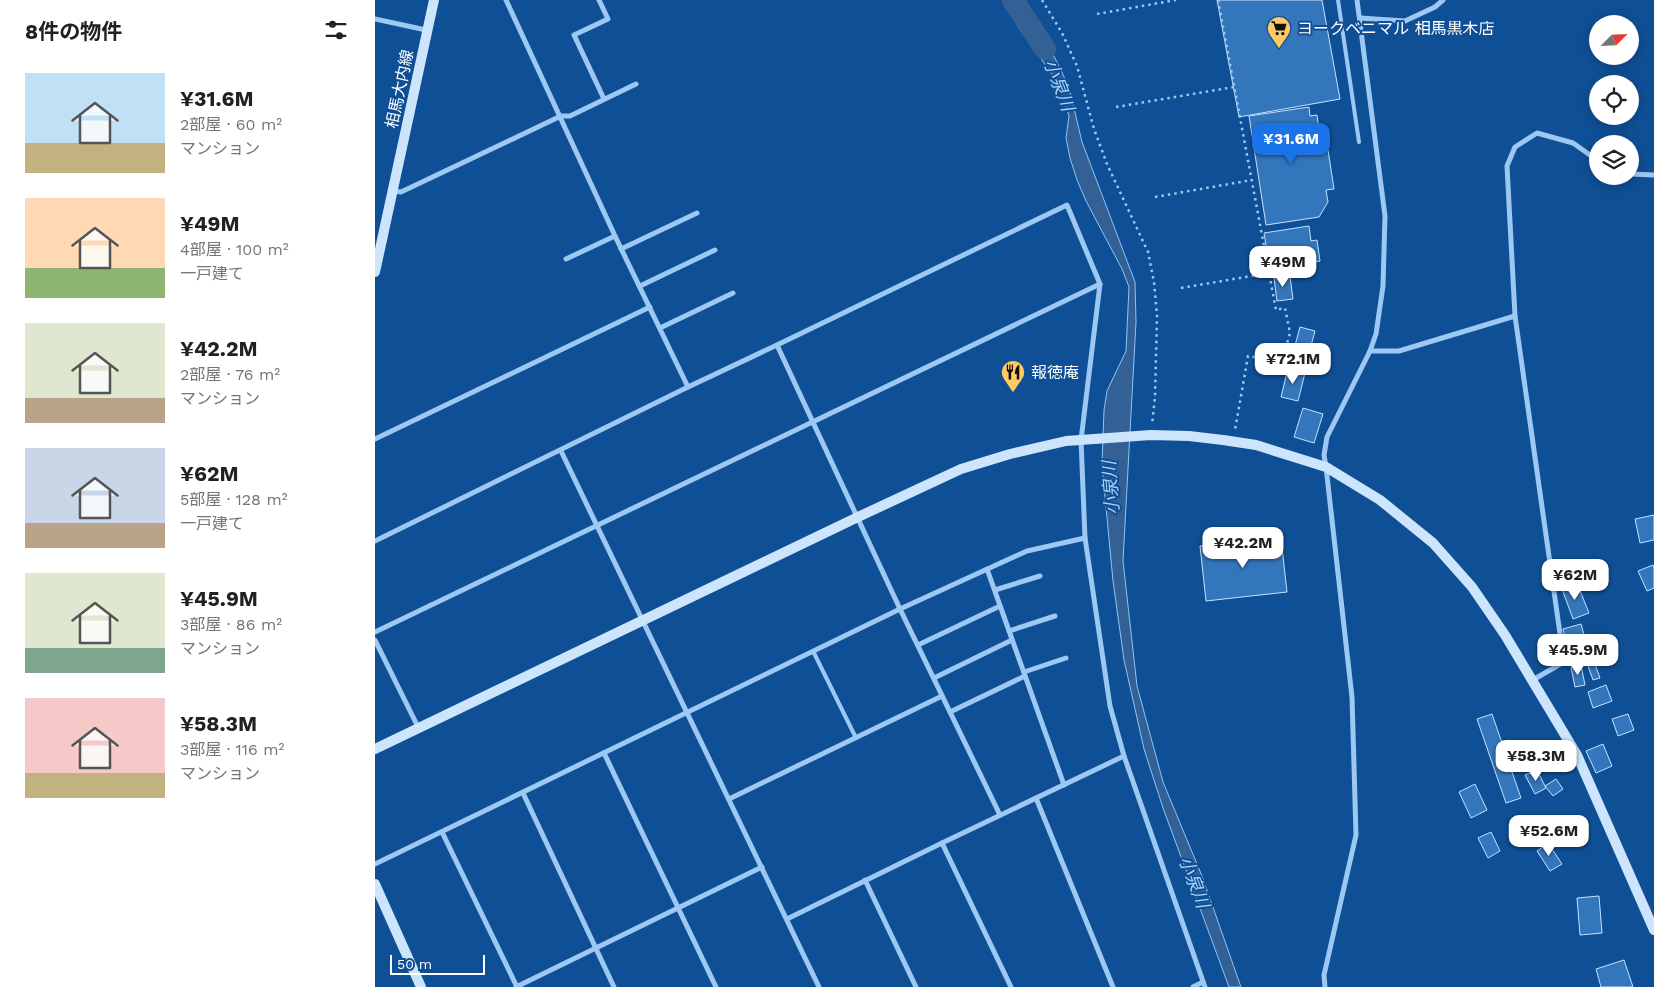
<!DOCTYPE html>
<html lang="ja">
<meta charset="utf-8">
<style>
:root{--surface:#fff;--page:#f6f6f6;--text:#202124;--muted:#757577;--accent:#1a73e8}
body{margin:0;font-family:"Work Sans","Noto Sans JP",sans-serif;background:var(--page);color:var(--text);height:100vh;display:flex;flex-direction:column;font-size:19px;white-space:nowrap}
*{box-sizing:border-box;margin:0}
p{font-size:16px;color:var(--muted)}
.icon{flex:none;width:28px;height:28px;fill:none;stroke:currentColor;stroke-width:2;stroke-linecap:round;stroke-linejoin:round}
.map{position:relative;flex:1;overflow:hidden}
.details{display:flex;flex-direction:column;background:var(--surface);width:375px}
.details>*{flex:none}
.needle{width:32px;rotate:66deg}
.controls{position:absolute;left:1214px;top:15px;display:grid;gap:10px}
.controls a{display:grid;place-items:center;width:50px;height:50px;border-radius:50%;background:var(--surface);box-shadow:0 2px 12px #0003;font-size:25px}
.scale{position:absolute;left:15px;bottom:12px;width:95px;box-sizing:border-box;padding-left:5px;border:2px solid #fff;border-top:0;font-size:14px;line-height:18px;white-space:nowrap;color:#fff;-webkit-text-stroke:4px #0f4f95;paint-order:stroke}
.price{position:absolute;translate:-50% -42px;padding:0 11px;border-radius:10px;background:#fff;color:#222;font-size:16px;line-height:32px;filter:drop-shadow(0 1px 2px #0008)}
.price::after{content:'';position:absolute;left:50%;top:30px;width:15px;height:11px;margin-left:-8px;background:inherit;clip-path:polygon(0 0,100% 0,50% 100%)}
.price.on{background:var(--accent);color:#fff}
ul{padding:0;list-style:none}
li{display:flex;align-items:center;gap:15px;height:125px;padding:0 25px}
li span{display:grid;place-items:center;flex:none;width:140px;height:100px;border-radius:0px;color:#555}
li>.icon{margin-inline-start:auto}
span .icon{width:60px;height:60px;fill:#fffc;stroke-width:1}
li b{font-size:21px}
h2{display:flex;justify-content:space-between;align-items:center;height:60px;padding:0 25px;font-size:21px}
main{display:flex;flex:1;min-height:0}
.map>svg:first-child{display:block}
.water{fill:#336195;stroke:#8fc4f8}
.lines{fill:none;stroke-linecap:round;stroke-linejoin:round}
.river{stroke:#336195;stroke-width:22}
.building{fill:#3476bc;stroke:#c6e1fe}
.path{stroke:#9dc8f4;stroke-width:2.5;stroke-dasharray:2.5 4;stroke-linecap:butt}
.lane{stroke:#9dc8f4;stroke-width:4}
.street{stroke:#9dc8f4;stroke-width:5}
.secondary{stroke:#cde4fd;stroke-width:10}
.labels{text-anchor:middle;stroke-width:4;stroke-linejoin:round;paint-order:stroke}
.poi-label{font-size:16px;fill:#fff;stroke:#0f4f95;text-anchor:start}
.street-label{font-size:16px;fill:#fff;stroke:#0f4f95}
.water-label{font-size:18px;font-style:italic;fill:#aad2fb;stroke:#0f4f95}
</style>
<main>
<section class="details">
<h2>8件の物件<svg class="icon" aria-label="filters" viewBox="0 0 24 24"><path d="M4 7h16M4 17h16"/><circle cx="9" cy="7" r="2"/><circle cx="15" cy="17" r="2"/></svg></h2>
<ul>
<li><span style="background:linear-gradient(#bfe0f5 70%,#c2b280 0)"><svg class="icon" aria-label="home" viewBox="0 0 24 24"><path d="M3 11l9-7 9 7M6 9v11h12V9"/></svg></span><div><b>¥31.6M</b><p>2部屋 · 60 m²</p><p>マンション</p></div></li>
<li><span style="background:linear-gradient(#ffd9b3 70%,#8fb573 0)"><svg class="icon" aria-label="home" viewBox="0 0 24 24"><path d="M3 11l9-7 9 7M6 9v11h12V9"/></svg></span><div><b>¥49M</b><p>4部屋 · 100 m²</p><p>一戸建て</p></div></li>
<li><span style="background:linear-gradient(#dfe7d0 75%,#b9a48a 0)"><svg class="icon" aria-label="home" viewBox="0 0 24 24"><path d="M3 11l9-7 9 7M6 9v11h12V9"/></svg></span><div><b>¥42.2M</b><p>2部屋 · 76 m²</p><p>マンション</p></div></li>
<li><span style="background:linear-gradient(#c9d6e8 75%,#b9a48a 0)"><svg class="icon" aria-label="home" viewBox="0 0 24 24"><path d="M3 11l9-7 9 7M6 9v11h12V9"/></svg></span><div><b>¥62M</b><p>5部屋 · 128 m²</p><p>一戸建て</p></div></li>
<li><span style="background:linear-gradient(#dfe7d0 75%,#7fa58c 0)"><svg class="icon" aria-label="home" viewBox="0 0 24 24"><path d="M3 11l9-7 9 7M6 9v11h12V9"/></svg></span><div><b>¥45.9M</b><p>3部屋 · 86 m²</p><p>マンション</p></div></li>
<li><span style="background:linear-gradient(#f6c9c9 75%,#c2b280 0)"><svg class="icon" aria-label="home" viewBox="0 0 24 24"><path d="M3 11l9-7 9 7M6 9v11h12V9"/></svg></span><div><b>¥58.3M</b><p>3部屋 · 116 m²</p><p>マンション</p></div></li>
</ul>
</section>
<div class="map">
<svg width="1279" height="987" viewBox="0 0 1279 987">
<rect width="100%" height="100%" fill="#0f4f95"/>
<path class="water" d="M662,21L694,87L707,142L760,282L761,322L748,561L762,686L788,782L827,876L866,987H854L788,808L769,749L749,660L738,581L727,465L729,410L732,391L751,351L754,287L747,269L711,201L702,180L695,158L691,138L694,116L687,95L677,74L643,27Z"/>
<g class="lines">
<path class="river" d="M638,0L670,49"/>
</g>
<g class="building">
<path d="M842,0H947L965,99L864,117Z"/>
<path d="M934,107L935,116L942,115L945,138L951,137L959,189L951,190L953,202L944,217L891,225L874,116Z"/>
<path d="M934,226L936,241L942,240L945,261L895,269L889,233Z"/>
<path d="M915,276L918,299L902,301L899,278Z"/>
<path d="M925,327L940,331L933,357L918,353Z"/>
<path d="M913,368L930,373L923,401L906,397Z"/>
<path d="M928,408L948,414L939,443L919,437Z"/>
<path d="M1279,515V540L1265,543L1260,519Z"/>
<path d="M906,538L912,592L831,601L825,546Z"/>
<path d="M1278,565L1279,568V588L1272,591L1263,571Z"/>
<path d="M1202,583L1214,613L1198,619L1187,589Z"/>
<path d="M1206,624L1211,642L1193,647L1188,629Z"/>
<path d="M1220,664L1225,678L1218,680L1213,666Z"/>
<path d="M1206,665L1210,685L1200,687L1196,667Z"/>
<path d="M1231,685L1237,701L1218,708L1213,692Z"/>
<path d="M1117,714L1146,798L1131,803L1102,719Z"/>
<path d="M1253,714L1259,730L1243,736L1237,719Z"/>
<path d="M1228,744L1237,766L1221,773L1211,751Z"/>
<path d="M1170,752L1177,767L1163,773L1157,758Z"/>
<path d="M1162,770L1171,788L1160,794L1150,775Z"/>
<path d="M1181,779L1188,789L1178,796L1170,786Z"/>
<path d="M1100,784L1112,810L1096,818L1084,792Z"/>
<path d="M1116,832L1125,851L1113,858L1103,838Z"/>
<path d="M1173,843L1187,864L1175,871L1162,851Z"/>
<path d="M1224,896L1227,933L1205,935L1202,898Z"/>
<path d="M1249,960L1258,987H1226L1221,969Z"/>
</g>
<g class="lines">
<g class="path">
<path d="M667,0L687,33L702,66L719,129L732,164L773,252L779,282L782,315L780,397L777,425"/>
<path d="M843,0L901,310L910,308L915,333L906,364L890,359L873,356L860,430"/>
<path d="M722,14L801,0"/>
<path d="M741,107L859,87"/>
<path d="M780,197L877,180"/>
<path d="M806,288L894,273"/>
</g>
<g class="lane">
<path d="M963,0L984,142"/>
<path d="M438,651L481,738"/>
</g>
<g class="street">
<path d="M131,0L240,236L313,387"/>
<path d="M224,0L233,19L199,35L229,99"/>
<path d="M985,18L1030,21L1060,7L1068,0"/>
<path d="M0,19L51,30"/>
<path d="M1255,174L1279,175"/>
<path d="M18,191L26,192L186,116H195L261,84"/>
<path d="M246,249L322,213"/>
<path d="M191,259L240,236"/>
<path d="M265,286L340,250"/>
<path d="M285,328L358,293"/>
<path d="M402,345L692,205L725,284L706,440L710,538L735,706L749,756L830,987"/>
<path d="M995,351H1024L1140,316"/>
<path d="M0,439L275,307"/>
<path d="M186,451L444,987"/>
<path d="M0,541L313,387L402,345L525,609L625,815"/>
<path d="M612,569L689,785"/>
<path d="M620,590L665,576"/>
<path d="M634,631L680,616"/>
<path d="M0,632L725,284"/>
<path d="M0,640L43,727"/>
<path d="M543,645L625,606"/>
<path d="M649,672L691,658"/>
<path d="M559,678L637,640"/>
<path d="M1156,681L1189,662L1140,316L1132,166L1140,147L1162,133L1198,143L1222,160"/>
<path d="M575,712L650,676"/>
<path d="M229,753L341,987"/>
<path d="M148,793L239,987"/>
<path d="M661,798L738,987"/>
<path d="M354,799L567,696"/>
<path d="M67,832L142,987"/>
<path d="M567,843L636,987"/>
<path d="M0,864L525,609L652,551L710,538"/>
<path d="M490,880L541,987"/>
<path d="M412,919L567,843L749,756"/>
<path d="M141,987L387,867"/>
<path d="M818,987L828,982"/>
<path d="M950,987L949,975L981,835L977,697L951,467L949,455L952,437L995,351L1001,334L1008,286L1010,216L982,0"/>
</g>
<g class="secondary">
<path d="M0,272L59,0"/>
<path d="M0,749L483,517L586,469L635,454L691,441L776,435L814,436L848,440L881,445L951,467L1005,500L1058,543L1097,587L1130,635L1202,755L1279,930"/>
<path d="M0,884L46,987"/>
</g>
</g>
<defs>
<g id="supermarket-pin" transform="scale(1.25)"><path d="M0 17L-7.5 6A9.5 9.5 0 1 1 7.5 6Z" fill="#ffcb61" stroke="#0f4f95"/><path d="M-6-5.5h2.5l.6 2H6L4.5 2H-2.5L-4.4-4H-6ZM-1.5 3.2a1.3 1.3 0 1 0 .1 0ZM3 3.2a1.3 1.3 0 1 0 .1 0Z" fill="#111"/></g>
<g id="restaurant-pin" transform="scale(1.25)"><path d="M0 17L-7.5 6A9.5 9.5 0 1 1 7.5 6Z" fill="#ffcb61" stroke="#0f4f95"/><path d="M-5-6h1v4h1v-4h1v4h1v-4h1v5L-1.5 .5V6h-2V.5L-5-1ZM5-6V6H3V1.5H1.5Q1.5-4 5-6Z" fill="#111"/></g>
</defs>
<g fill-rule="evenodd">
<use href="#supermarket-pin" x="904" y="28"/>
<use href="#restaurant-pin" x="638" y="372"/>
</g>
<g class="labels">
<g class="poi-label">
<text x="922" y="34">ヨークベニマル 相馬黒木店</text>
<text x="656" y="378">報徳庵</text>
</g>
<g class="street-label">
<text transform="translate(24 89) rotate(-78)" y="6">相馬大内線</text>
</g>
<g class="water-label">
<text transform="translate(684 85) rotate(69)" y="6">小泉川</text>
<text transform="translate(736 488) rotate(-94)" y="6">小泉川</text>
<text transform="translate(819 882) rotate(69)" y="6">小泉川</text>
</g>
</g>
</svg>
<div class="controls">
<a><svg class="needle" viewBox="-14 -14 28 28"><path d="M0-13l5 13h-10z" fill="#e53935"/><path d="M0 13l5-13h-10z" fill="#757577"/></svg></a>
<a><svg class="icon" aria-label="locate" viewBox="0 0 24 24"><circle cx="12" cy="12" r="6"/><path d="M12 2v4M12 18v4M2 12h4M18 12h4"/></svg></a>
<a><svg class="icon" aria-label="layers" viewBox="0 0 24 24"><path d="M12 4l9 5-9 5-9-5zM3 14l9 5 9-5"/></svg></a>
</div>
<div class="scale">50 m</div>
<b class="price on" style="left:916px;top:165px">¥31.6M</b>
<b class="price" style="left:908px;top:288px">¥49M</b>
<b class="price" style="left:918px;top:385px">¥72.1M</b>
<b class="price" style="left:868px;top:569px">¥42.2M</b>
<b class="price" style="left:1200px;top:601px">¥62M</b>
<b class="price" style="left:1203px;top:676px">¥45.9M</b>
<b class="price" style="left:1161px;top:782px">¥58.3M</b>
<b class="price" style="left:1174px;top:857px">¥52.6M</b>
</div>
</main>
